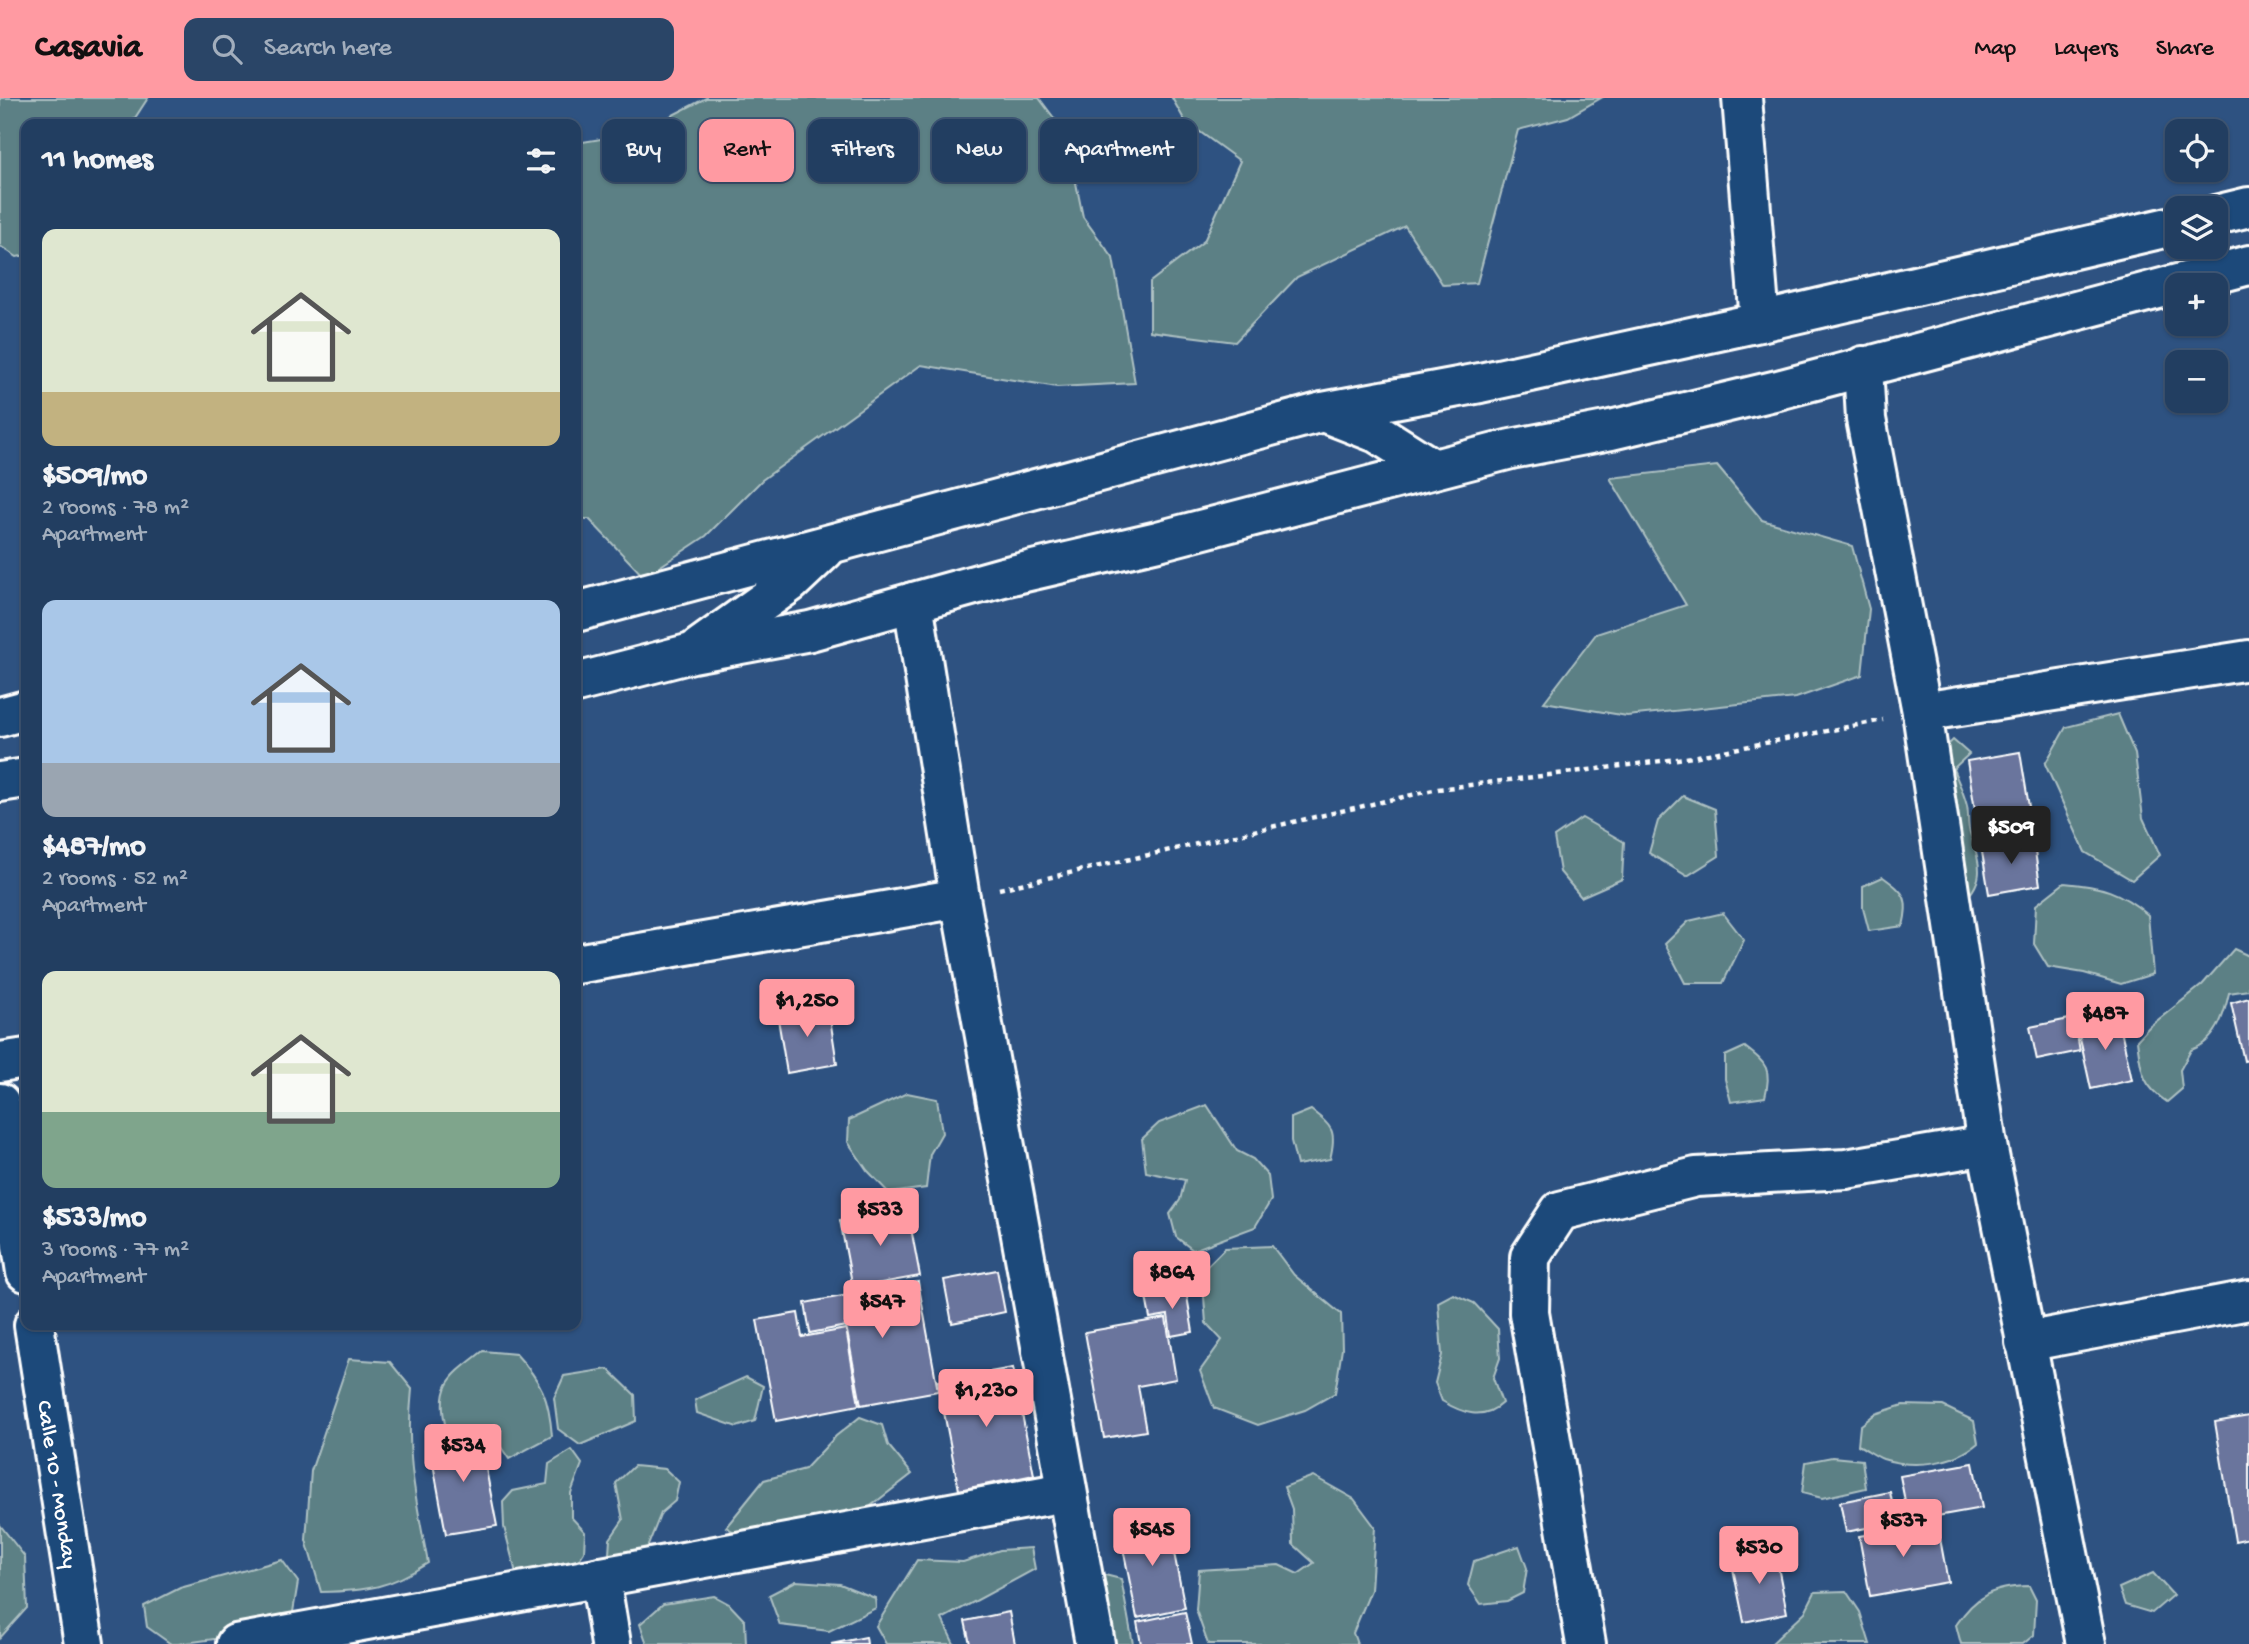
<!DOCTYPE html>
<meta charset="utf-8">
<style>
:root{--surface:#223e61;--page:#2a4567;--text:#f1f3f6;--muted:#a2aebd;--line:#3f5776;--accent:#ff9aa2}
body{margin:0;font-family:"Gochi Hand",sans-serif;background:var(--page);color:var(--text);height:100vh;display:flex;flex-direction:column;font-size:26px;white-space:nowrap}
*{box-sizing:border-box;margin:0}
p{font-size:23px;color:var(--muted)}
.icon{flex:none;width:38px;height:38px;fill:none;stroke:currentColor;stroke-width:2;stroke-linecap:round;stroke-linejoin:round}
.map{position:relative;flex:1;overflow:hidden}
.details{position:absolute;left:21px;top:21px;width:560px;height:1211px;display:flex;flex-direction:column;background:var(--surface);border-radius:14px;box-shadow:0 2px 5px #0004,0 0 0 2px var(--line)}
.details>*{flex:none}
.guide{position:absolute;left:602px;top:21px;width:665px;height:63px;display:flex;gap:14px}
.buttons{position:absolute;left:2165px;top:21px;display:grid;gap:14px}
.buttons a{display:grid;place-items:center;width:63px;height:63px;border-radius:14px;background:var(--surface);box-shadow:0 2px 5px #0004,0 0 0 2px var(--line);font-size:35px}
.price{position:absolute;translate:-50% -60px;padding:0 16px;border-radius:7px;background:var(--accent);color:#111;font-size:23px;line-height:46px;filter:drop-shadow(0 2px 4px #0008)}
.price::after{content:'';position:absolute;left:50%;top:42px;width:21px;height:16px;margin-left:-10px;background:inherit;clip-path:polygon(0 0,100% 0,50% 100%)}
.price.current{background:#222;color:#fff}
ul{padding:0;list-style:none}
li{display:grid;align-content:center;gap:14px;height:371px;padding:0 21px}
li span{display:grid;place-items:center;height:217px;border-radius:14px;color:#555}
li>.icon{margin-inline-start:auto}
span .icon{width:126px;height:126px;fill:#fffc;stroke-width:1}
li b{font-size:30px}
h2{display:flex;justify-content:space-between;align-items:center;height:84px;padding:0 21px;font-size:30px}
.chip{padding:0 24px;border-radius:14px;background:var(--surface);box-shadow:0 2px 5px #0004,0 0 0 2px var(--line);font-size:24px;line-height:63px}
.chip.current{background:var(--accent);color:#111}
header{display:flex;align-items:center;gap:42px;box-sizing:border-box;height:98px;padding:0 35px;background:var(--accent);color:#111}
header strong{font-size:33px}
nav{display:flex;gap:38px;margin-inline-start:auto;font-size:24px}
.search{width:490px;height:63px;background:var(--page);display:flex;align-items:center;gap:18px;box-sizing:border-box;padding:0 24px;border-radius:14px;color:var(--muted);font-size:26px}
.map>svg:first-child{display:block}
.green{fill:#5b8085;stroke:#adc0c2;stroke-width:2}
.building{fill:#6b749d;stroke:#fff;stroke-width:2}
.lines{fill:none;stroke-linecap:round;stroke-linejoin:round}
.minor-casing{stroke:#fff;stroke-width:44}
.path{stroke:#fff;stroke-width:4.5;stroke-dasharray:5 5;stroke-linecap:butt}
.minor{stroke:#1f4a7a;stroke-width:38}
.labels{text-anchor:middle;stroke-width:6;stroke-linejoin:round;paint-order:stroke}
.street-label{font-size:23px;fill:#fff;stroke:#1f4a7a}
</style>
<header>
<strong>Casavia</strong>
<div class="search"><svg class="icon" aria-label="search" viewBox="0 0 24 24"><circle cx="10" cy="10" r="6"/><path d="M15 15l6 6"/></svg>Search here</div>
<nav><a>Map</a><a>Layers</a><a>Share</a></nav>
</header>
<div class="map">
<svg width="2249" height="1546" viewBox="0 0 2249 1546">
<rect width="100%" height="100%" fill="#2e5281"/>
<filter id="ink" filterUnits="userSpaceOnUse"><feTurbulence type="fractalNoise" baseFrequency=".0143" numOctaves="2"/><feDisplacementMap in="SourceGraphic" scale="14" xChannelSelector="R" yChannelSelector="G"/><feConvolveMatrix kernelMatrix="1 2 1 2 8 2 1 2 1" color-interpolation-filters="sRGB"/></filter>
<g filter="url(#ink)">
<g class="green">
<path d="M0,0H148L131,26H26V157L17,159L0,148Z"/>
<path d="M706,0H1039L1066,36L1083,119L1113,160L1135,285L1057,289L921,267L762,382L706,438L644,479L589,421H576V45L638,35Z"/>
<path d="M1172,0H1601L1568,19L1518,32L1477,185L1443,187L1405,128L1297,179L1235,244L1150,233V184L1204,143L1240,63L1185,23Z"/>
<path d="M1717,368L1762,422L1852,448L1869,511L1862,577L1796,600L1627,618L1544,604L1596,536L1686,507L1610,380Z"/>
<path d="M2118,616L2135,656L2143,720L2160,757L2132,782L2085,754L2045,666L2066,629Z"/>
<path d="M1953,642L1969,656L1953,671C1958,683 1964,695 1967,708C1969,717 1967,727 1970,735C1981,768 1987,785 1957,809L1934,660Z"/>
<path d="M1683,698L1715,711L1719,758L1687,778L1649,755L1658,723Z"/>
<path d="M1582,720L1624,744L1622,781L1581,799L1560,774L1554,739Z"/>
<path d="M1883,779C1905,795 1910,800 1903,828L1869,833L1863,810V788Z"/>
<path d="M2064,785C2101,788 2120,793 2148,817L2153,876L2121,886L2084,875L2048,869L2034,846L2036,807Z"/>
<path d="M1723,815L1744,842L1723,885H1685L1665,846L1689,823Z"/>
<path d="M2234,851L2249,858V892L2229,895C2224,918 2216,944 2191,952L2180,972L2182,991L2167,1004C2141,987 2141,972 2137,942L2149,929L2202,887Z"/>
<path d="M1745,949C1767,966 1772,971 1765,999L1731,1004L1725,981V958Z"/>
<path d="M907,995L937,1001L942,1035L930,1056L926,1090L889,1095L867,1072L848,1044L849,1022Z"/>
<path d="M1207,1007L1237,1053L1253,1061L1268,1078L1271,1102L1255,1129L1193,1152L1176,1139L1170,1116L1180,1102L1185,1082L1146,1074L1142,1041L1159,1025Z"/>
<path d="M1311,1012C1333,1029 1337,1033 1330,1061L1297,1067L1291,1043V1020Z"/>
<path d="M1272,1148L1294,1177L1341,1216L1342,1251L1335,1295L1305,1312L1258,1327L1214,1310L1200,1273L1222,1242L1206,1225L1202,1173L1225,1150Z"/>
<path d="M1453,1196L1474,1205L1498,1231L1500,1260L1493,1280L1502,1305C1483,1323 1462,1315 1442,1303L1435,1285L1442,1257L1438,1204Z"/>
<path d="M483,1253L516,1256C542,1284 549,1300 552,1338L509,1361L488,1330H446C435,1286 451,1278 483,1253Z"/>
<path d="M349,1261L390,1264L412,1291C405,1357 416,1401 428,1465C389,1490 367,1493 321,1494L306,1442L311,1373Z"/>
<path d="M608,1271L635,1297L636,1323L580,1347L558,1331L554,1300L564,1278Z"/>
<path d="M746,1279L763,1288L755,1323L737,1329L697,1315L695,1302Z"/>
<path d="M1903,1307L1943,1308L1974,1323L1978,1345C1954,1366 1914,1371 1883,1361C1875,1358 1866,1351 1858,1347L1860,1328L1875,1316Z"/>
<path d="M860,1319L882,1327L888,1347L912,1376L850,1424L749,1443L726,1429L764,1382L805,1371L836,1338Z"/>
<path d="M572,1352L582,1366L571,1395V1419L585,1434L584,1454L568,1479L535,1486L516,1475L504,1429L503,1404L513,1393L547,1386L549,1366Z"/>
<path d="M1832,1359L1862,1362L1866,1390L1822,1400L1802,1395L1806,1364Z"/>
<path d="M634,1368L665,1371L679,1384L675,1403L661,1415L645,1455L626,1465L609,1456L610,1441L623,1422L616,1385Z"/>
<path d="M1313,1378L1354,1401L1375,1429L1371,1492L1353,1535L1357,1546H1208L1196,1512L1199,1472L1279,1467L1298,1476L1314,1465L1293,1446L1292,1411L1284,1389Z"/>
<path d="M0,1427L25,1459L27,1510L0,1540Z"/>
<path d="M1519,1448L1527,1470L1523,1495L1507,1503L1481,1506L1468,1487L1474,1463Z"/>
<path d="M1031,1450L1035,1471L942,1521L954,1546H886L876,1528L917,1462L963,1464L1000,1452Z"/>
<path d="M282,1462L298,1484L292,1520L243,1537L178,1546H171L147,1529L144,1508L180,1490Z"/>
<path d="M2153,1475L2173,1497L2152,1515L2125,1507L2119,1490Z"/>
<path d="M1101,1476L1121,1481L1133,1546H1095Z"/>
<path d="M796,1483L840,1486L875,1500L876,1510L829,1533L780,1527L769,1497Z"/>
<path d="M2029,1488L2036,1502L2034,1537L2023,1546H1961L1956,1527C1976,1497 1993,1489 2029,1488Z"/>
<path d="M1846,1493L1860,1514L1870,1546H1771L1805,1514L1815,1494Z"/>
<path d="M714,1498L729,1506L745,1523L746,1546H647L640,1526L663,1506Z"/>
</g>
<g class="building">
<path d="M2020,654L2034,739L1981,748L1967,663Z"/>
<path d="M2033,740L2040,787L1989,796L1981,748Z"/>
<path d="M2249,900V962L2244,963L2231,905Z"/>
<path d="M828,907L837,966L787,975L777,915Z"/>
<path d="M2118,918L2132,982L2091,991L2077,927Z"/>
<path d="M2074,920L2080,953L2037,962L2030,929Z"/>
<path d="M907,1109L920,1178L853,1190L840,1122Z"/>
<path d="M997,1172L1005,1214L952,1225L944,1182Z"/>
<path d="M918,1184L938,1293L861,1307L846,1228L810,1235L805,1205Z"/>
<path d="M1186,1192L1193,1234L1171,1238L1168,1217L1150,1220L1146,1199Z"/>
<path d="M798,1215L802,1239L846,1231L859,1307L776,1323L757,1222Z"/>
<path d="M1166,1220L1176,1281L1138,1288L1146,1333L1104,1340L1085,1234Z"/>
<path d="M1013,1270L1034,1377L959,1392L938,1283Z"/>
<path d="M2249,1318V1440L2235,1443L2215,1324Z"/>
<path d="M479,1335L497,1428L446,1436L429,1344Z"/>
<path d="M1973,1365L1982,1410L1909,1423L1900,1378Z"/>
<path d="M1890,1394L1896,1424L1846,1434L1840,1404Z"/>
<path d="M1167,1420L1185,1510L1137,1520L1119,1430Z"/>
<path d="M1937,1424L1948,1484L1870,1498L1859,1438Z"/>
<path d="M1775,1453L1787,1515L1744,1524L1731,1461Z"/>
<path d="M1009,1514L1015,1546H970L965,1523Z"/>
<path d="M1185,1514L1192,1546H1141L1137,1524Z"/>
<path d="M866,1539L867,1546H831Z"/>
</g>
<g class="lines">
<g class="minor-casing">
<g id="minor">
<path d="M1742,0L1760,224"/>
<path d="M2216,117L2249,109"/>
<path d="M1863,268L1866,321L1922,614L1987,1047L2086,1546"/>
<path d="M1323,314L1377,335L1432,370"/>
<path d="M913,504L960,800L1095,1546"/>
<path d="M576,514L1323,314L1480,285L1760,224L2177,127"/>
<path d="M699,550L791,484L825,452"/>
<path d="M576,585L692,555L810,533L1003,479L1158,443L1511,351L1611,332L1778,292L2249,167"/>
<path d="M1922,614L2249,562"/>
<path d="M0,619L26,612"/>
<path d="M0,684L26,680"/>
<path d="M576,866L960,800"/>
<path d="M0,964L26,960"/>
<path d="M0,1005L26,1174"/>
<path id="s1" d="M34,1227L84,1546"/>
<path d="M2025,1244L2249,1202"/>
<path d="M600,1479L611,1546"/>
<path d="M236,1546L1065,1394"/>
<path d="M1586,1546L1529,1215L1530,1159L1560,1113L1696,1079L1846,1071L1987,1047"/>
</g>
</g>
<path class="path" d="M999,791L1438,691L1693,659L1883,622"/>
<use href="#minor" class="minor"/>
</g>
</g>
<g class="labels">
<g class="street-label">
<text dy="8" stroke="none"><textPath href="#s1" startOffset="161">Calle 10 - Monday</textPath></text>
</g>
</g>
</svg>
<div class="buttons">
<a><svg class="icon" aria-label="locate" viewBox="0 0 24 24"><circle cx="12" cy="12" r="6"/><path d="M12 2v4M12 18v4M2 12h4M18 12h4"/></svg></a>
<a><svg class="icon" aria-label="layers" viewBox="0 0 24 24"><path d="M12 4l9 5-9 5-9-5zM3 14l9 5 9-5"/></svg></a>
<a>+</a>
<a>−</a>
</div>
<b class="price current" style="left:2011px;top:768px">$509</b>
<b class="price" style="left:807px;top:941px">$1,250</b>
<b class="price" style="left:2105px;top:954px">$487</b>
<b class="price" style="left:880px;top:1150px">$533</b>
<b class="price" style="left:1172px;top:1213px">$864</b>
<b class="price" style="left:882px;top:1242px">$547</b>
<b class="price" style="left:986px;top:1331px">$1,230</b>
<b class="price" style="left:463px;top:1386px">$534</b>
<b class="price" style="left:1903px;top:1461px">$537</b>
<b class="price" style="left:1152px;top:1470px">$545</b>
<b class="price" style="left:1759px;top:1488px">$530</b>
<div class="guide">
<a class="chip">Buy</a>
<a class="chip current">Rent</a>
<a class="chip">Filters</a>
<a class="chip">New</a>
<a class="chip">Apartment</a>
</div>
<section class="details">
<h2>11 homes<svg class="icon" aria-label="filters" viewBox="0 0 24 24"><path d="M4 7h16M4 17h16"/><circle cx="9" cy="7" r="2"/><circle cx="15" cy="17" r="2"/></svg></h2>
<ul>
<li><span style="background:linear-gradient(#dfe7d0 75%,#c2b280 0)"><svg class="icon" aria-label="home" viewBox="0 0 24 24"><path d="M3 11l9-7 9 7M6 9v11h12V9"/></svg></span><div><b>$509/mo</b><p>2 rooms · 78 m²</p><p>Apartment</p></div></li>
<li><span style="background:linear-gradient(#a9c7e8 75%,#9aa5b1 0)"><svg class="icon" aria-label="home" viewBox="0 0 24 24"><path d="M3 11l9-7 9 7M6 9v11h12V9"/></svg></span><div><b>$487/mo</b><p>2 rooms · 52 m²</p><p>Apartment</p></div></li>
<li><span style="background:linear-gradient(#dfe7d0 65%,#7fa58c 0)"><svg class="icon" aria-label="home" viewBox="0 0 24 24"><path d="M3 11l9-7 9 7M6 9v11h12V9"/></svg></span><div><b>$533/mo</b><p>3 rooms · 77 m²</p><p>Apartment</p></div></li>
</ul>
</section>
</div>
